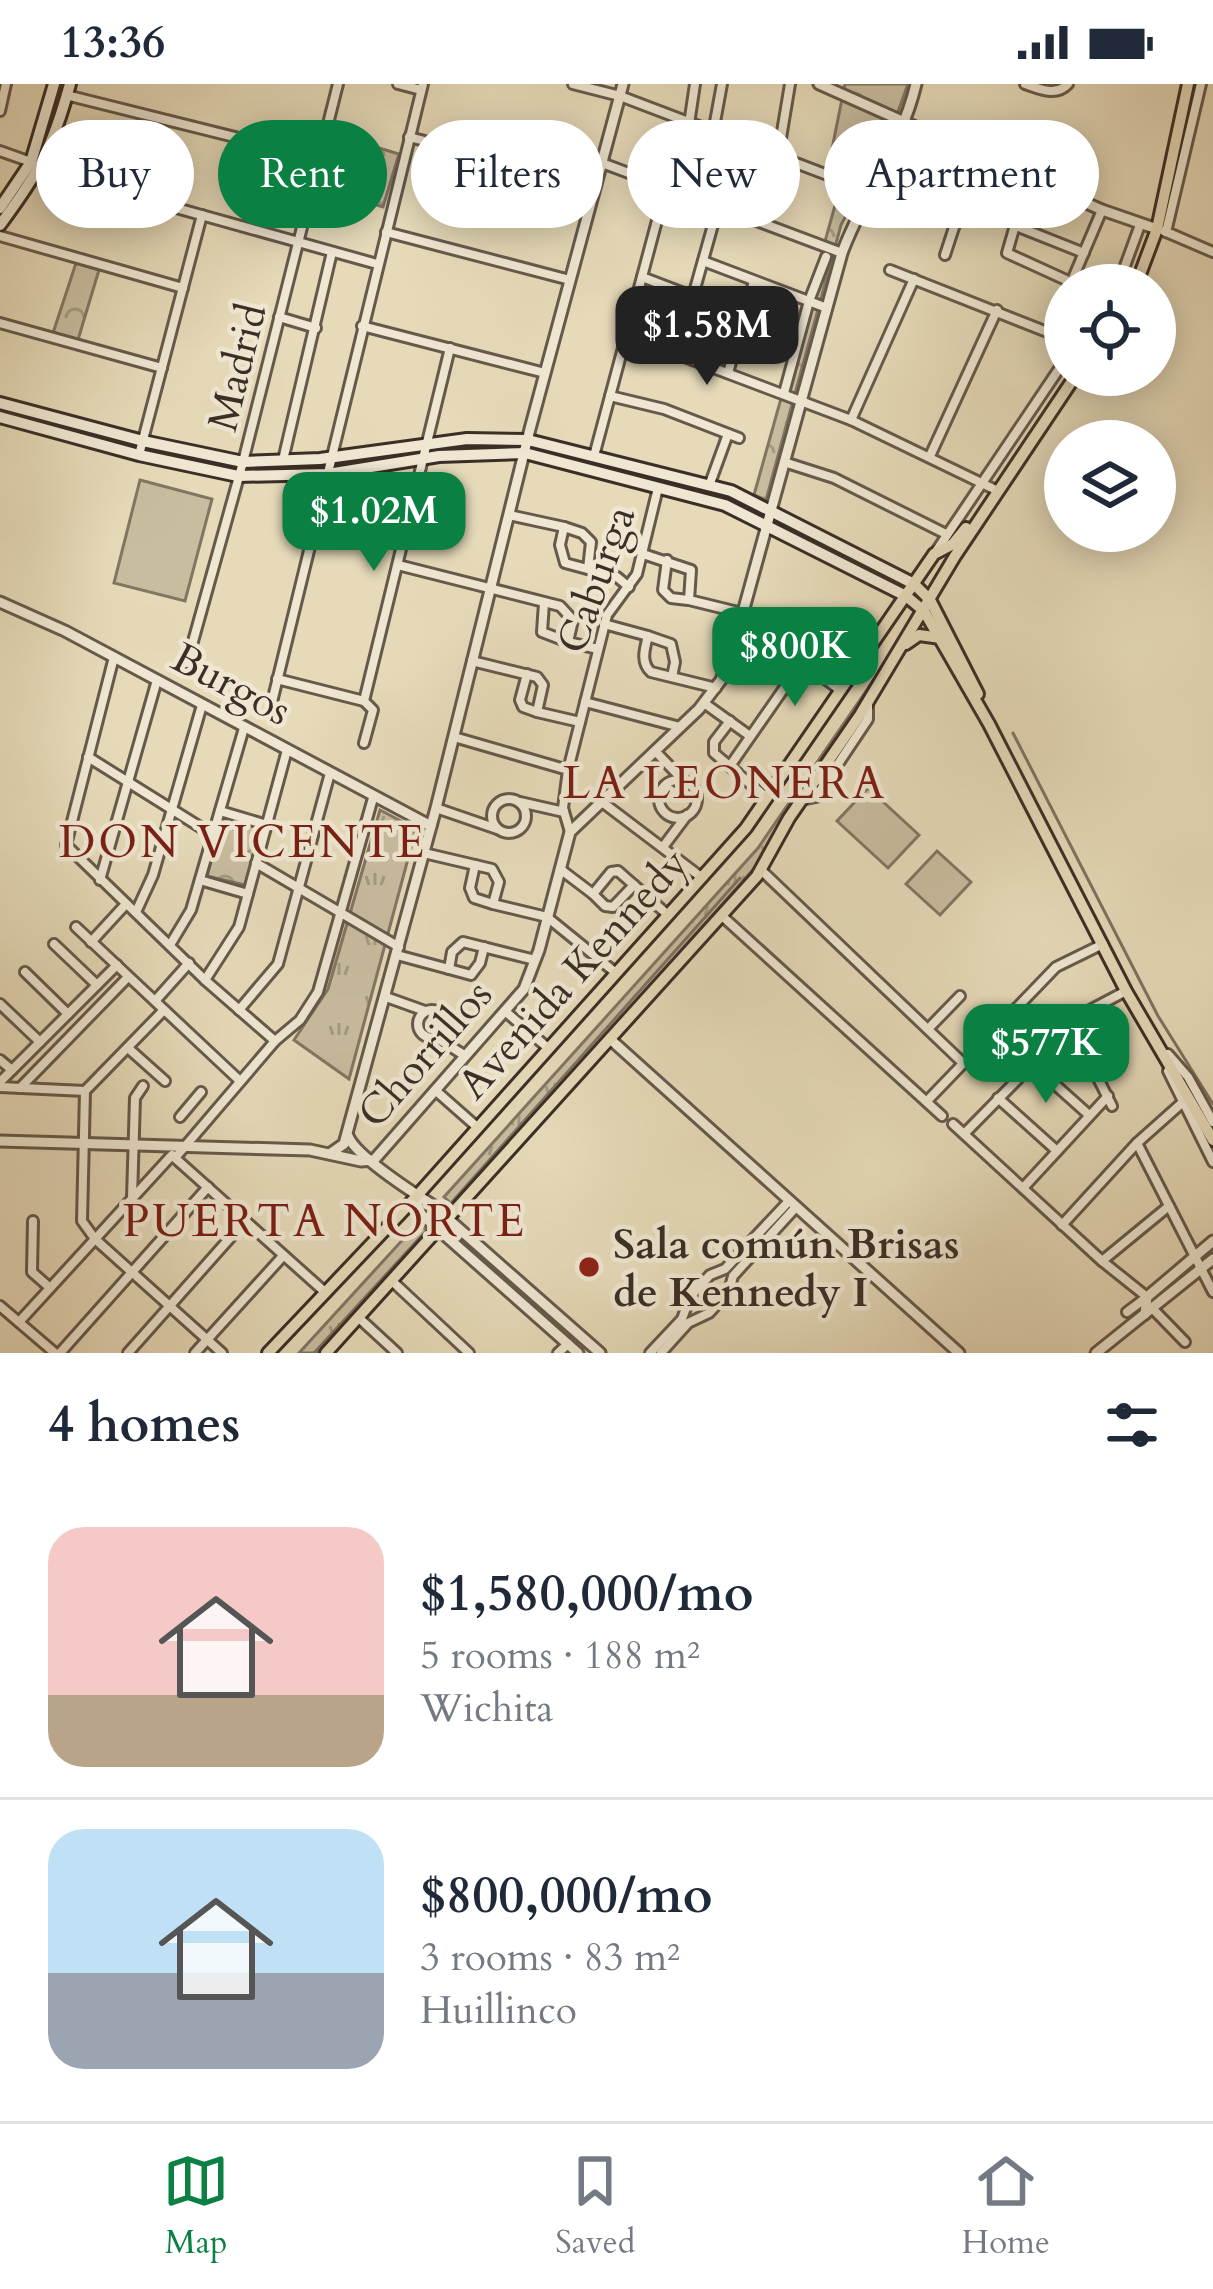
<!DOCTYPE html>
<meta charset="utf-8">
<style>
:root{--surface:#fff;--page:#f6f6f7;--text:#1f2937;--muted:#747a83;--line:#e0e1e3;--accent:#0b8043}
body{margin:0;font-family:Cardo,serif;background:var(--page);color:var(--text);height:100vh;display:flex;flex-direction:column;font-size:45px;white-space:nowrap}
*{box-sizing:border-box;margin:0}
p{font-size:39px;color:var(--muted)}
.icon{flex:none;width:66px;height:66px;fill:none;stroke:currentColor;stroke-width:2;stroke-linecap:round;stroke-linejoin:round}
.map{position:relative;height:1269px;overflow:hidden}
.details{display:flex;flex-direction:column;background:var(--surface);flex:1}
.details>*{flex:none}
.top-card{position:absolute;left:36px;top:36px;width:1143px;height:108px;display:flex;gap:24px}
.tools{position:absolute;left:1044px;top:180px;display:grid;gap:24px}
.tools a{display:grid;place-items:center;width:132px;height:132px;border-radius:50%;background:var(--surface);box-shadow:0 6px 30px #0003;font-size:60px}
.price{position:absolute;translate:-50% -102px;padding:0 27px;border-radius:24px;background:var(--accent);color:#fff;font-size:39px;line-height:78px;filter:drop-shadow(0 3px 6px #0008)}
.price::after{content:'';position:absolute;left:50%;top:72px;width:36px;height:27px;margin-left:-18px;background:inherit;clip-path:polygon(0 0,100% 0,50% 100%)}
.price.selected{background:#222;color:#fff}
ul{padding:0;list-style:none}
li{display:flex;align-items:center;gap:36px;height:300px;padding:0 48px}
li+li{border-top:3px solid var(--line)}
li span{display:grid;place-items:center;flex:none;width:336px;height:240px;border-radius:36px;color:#555}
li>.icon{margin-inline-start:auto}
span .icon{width:144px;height:144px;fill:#fffc;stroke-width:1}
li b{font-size:51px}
h2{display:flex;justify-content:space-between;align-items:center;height:144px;padding:0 48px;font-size:51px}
.pill{padding:0 42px;border-radius:54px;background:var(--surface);box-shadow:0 6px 30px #0003;font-size:42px;line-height:108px}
.pill.selected{background:var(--accent);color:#fff}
.status{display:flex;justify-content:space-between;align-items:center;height:84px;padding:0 60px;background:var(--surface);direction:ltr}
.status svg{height:33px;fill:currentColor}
.tab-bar{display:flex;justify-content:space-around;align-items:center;height:168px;border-top:3px solid var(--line);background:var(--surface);font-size:33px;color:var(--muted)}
.tab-bar a{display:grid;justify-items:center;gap:6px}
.tab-bar .selected{color:var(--accent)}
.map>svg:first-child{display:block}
.grass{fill:url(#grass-tufts);stroke:#827663;stroke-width:3}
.park{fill:url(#park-crowns);stroke:#827663;stroke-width:3}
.pitch{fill:#c9bda0;stroke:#827663;stroke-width:3}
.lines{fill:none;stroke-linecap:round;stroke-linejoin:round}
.stream{stroke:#7f7260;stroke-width:3}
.minor-casing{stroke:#66594b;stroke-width:14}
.tertiary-casing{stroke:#66594b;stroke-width:15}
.secondary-casing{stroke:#3b2e26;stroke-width:16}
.primary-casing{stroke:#3b2e26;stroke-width:16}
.minor{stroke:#efe7d2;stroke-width:8}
.tertiary{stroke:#efe7d2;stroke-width:9}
.secondary{stroke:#efe7d2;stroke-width:10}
.primary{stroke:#e6dab9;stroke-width:10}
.poi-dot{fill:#8f2418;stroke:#efe7d2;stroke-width:4.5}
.labels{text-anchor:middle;stroke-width:9;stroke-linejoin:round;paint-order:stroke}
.street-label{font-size:42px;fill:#3b2e26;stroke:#efe7d2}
.poi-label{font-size:42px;font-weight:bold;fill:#3b2e26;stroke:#efe7d2;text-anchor:start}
.neighbourhood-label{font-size:45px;letter-spacing:3px;fill:#7a1f14;stroke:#efe7d2}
</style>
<div class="status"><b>13:36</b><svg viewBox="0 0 49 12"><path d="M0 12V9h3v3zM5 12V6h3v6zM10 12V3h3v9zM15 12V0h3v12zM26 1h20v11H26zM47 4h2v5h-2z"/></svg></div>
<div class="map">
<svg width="1213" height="1269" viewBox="0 0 1213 1269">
<defs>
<pattern id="grass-tufts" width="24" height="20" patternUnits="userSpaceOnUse" patternTransform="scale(3)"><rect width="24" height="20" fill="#c9bda0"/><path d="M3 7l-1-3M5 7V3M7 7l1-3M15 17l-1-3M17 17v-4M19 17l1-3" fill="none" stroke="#a49a82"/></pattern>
<pattern id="park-crowns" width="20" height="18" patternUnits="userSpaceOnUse" patternTransform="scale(3)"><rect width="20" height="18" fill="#c9bda0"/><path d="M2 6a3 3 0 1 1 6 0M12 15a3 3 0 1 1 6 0" fill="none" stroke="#a49a82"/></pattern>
</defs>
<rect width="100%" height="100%" fill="#e6dab9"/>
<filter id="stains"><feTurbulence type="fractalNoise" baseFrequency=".00167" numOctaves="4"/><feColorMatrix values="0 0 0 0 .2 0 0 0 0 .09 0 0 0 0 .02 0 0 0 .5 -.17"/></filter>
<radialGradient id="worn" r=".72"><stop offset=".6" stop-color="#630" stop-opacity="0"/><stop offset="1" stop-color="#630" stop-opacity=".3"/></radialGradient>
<g class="grass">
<path d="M895,565L758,780L454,1122L444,1113L758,764Z"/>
<path d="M380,726L416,745L349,995L294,956L328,905Z"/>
<path d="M418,1139L428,1147L317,1269H299Z"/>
</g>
<g class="park">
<path d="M845,0H908L893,42L841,141L766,416L754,411L843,93L828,85Z"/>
<path d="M336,51L399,70L383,123L320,105Z"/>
<path d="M76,179L99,186L77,259L52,252Z"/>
<path d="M223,734L261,744L245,801L207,792Z"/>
</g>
<g class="pitch">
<path d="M140,396L212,415L185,517L114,499Z"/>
<path d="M868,704L919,751L888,784L837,737Z"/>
<path d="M937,767L971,798L940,831L906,800Z"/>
</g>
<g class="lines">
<g class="stream">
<path d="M1013,649L1158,932L1213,1020"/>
<path d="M452,1118L740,794"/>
<path d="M314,1269L426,1147"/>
</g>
<g class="minor-casing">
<g id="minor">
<path d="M398,0L421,6"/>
<path d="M573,0L620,12L956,140"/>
<path d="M1025,0C1040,5 1056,13 1068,0"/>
<path d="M66,11L319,74"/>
<path d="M0,27L6,0"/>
<path d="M689,40L695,0"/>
<path d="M713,49L722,0"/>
<path d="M409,53L596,101"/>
<path d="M0,67L31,78"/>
<path d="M778,72L790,0"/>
<path d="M602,79L842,169"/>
<path d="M40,86L377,180"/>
<path d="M1029,93L1007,169L1077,201"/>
<path d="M1016,142L1084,169"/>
<path d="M1164,147L1213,168"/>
<path d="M386,148L570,196"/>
<path d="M1166,148L1201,0"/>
<path d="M0,152L183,204"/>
<path d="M945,171L978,70"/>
<path d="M703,177L827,224"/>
<path d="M890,186L1065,255"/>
<path d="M642,193L744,232"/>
<path d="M1071,199L1102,126"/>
<path d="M1118,201L1140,141"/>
<path d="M693,212L718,123"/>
<path d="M279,233L316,244"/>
<path d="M0,239L162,284"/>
<path d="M362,242L545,289"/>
<path d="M626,251L851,336L998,407"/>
<path d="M728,289L754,197"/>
<path d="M784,309L809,217L826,173"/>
<path d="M610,312L664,325L739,354"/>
<path d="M851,336L914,195"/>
<path d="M139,371L202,131"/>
<path d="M594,372L666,103"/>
<path d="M930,372L997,226"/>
<path d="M283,376L332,168"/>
<path d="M784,378L834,394L946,450"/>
<path d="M709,402L728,350"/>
<path d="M509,431L564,443L560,461L565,479L617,493L629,503"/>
<path d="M564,443L582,449L591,458L588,485"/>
<path d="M935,469L1065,276"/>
<path d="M643,470L691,486L689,516L742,529"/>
<path d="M667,476L663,506L671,514L688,516"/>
<path d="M398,481L560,522L573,536L568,558L598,565"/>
<path d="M544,519L542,548L568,558"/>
<path d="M604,540L648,552"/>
<path d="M114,573L66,761L205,896L275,957"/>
<path d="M472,577L537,593L543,601L537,628L580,638"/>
<path d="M187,579L243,378L338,0"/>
<path d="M527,590L520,616L523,623L537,628"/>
<path d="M672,593L675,578L671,560L648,552C645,564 640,578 651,588L716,604"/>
<path d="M277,595L364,617"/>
<path d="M272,618L423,0"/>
<path d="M585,618L680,643"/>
<path d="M704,619L750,652"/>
<path d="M730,637L714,658V669L767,714"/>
<path d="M454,653L568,686"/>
<path d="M364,659L373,626L364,617L450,264"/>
<path d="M655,667L683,696"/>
<path d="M88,673L213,751"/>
<path d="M730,682L796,587L813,586L840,606"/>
<circle cx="678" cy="715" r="19"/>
<circle cx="509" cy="732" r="17"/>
<path d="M801,716L816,713L868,635V622"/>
<path d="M520,718L564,728"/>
<path d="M602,718L701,793"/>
<path d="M436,724L497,745"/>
<path d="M220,727L267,741"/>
<path d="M570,748L563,724L568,686L607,531L637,490L658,404"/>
<path d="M663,763L687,731"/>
<path d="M424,769L492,785L499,798L493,820L547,833L616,889"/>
<path d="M256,779L399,863"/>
<path d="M475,781L470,804L474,814L493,820"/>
<path d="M560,785L593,810L611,788L618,787L668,831"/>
<path d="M761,786L963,979"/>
<path d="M100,796L157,596"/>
<path d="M200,796L248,810"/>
<path d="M593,810L605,822L613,823L634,801"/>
<path d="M136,828L153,791L202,621"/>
<path d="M721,831L942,1032"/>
<path d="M76,843L240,997"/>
<path d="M91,858L126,820"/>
<path d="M54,860L97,901"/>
<path d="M170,861L191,826L244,644"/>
<path d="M397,871L449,885L452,868L463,858L535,876"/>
<path d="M449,885L471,891L480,879L484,863"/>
<path d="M25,888L68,930"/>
<path d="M205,896L239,843L287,666"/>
<path d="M386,913L425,927"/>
<path d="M155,917L189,879"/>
<path d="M0,920L40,958"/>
<circle cx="432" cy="940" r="14"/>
<path d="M164,926L85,1007L82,1137L95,1155L222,1269"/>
<path d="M239,926L278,880L330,689"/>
<path d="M506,928L548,964"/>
<path d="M1071,941L1112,1022"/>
<path d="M928,945L960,912"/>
<path d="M437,954L464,971"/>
<path d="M128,964L165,997"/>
<path d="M1168,970L1188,993L1213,1038"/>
<path d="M0,976L12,986"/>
<path d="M1032,980L1089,1031"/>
<path d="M1168,987L1213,1078"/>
<path d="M0,998L117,881"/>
<path d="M0,1003L85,1007"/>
<path d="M20,1004L128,893"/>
<path d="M435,1006L477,1043"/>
<path d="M998,1014L1057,1067"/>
<path d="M927,1017L1056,883L1103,860"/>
<path d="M180,1033L201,1008"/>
<path d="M953,1040L1102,1177L1147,1213L1127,1228"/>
<path d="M964,1050L1071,941L1090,926L1126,907"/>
<path d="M1137,1059L1213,1208"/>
<path d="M175,1074L275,957L300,936L318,908L373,714"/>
<path d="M175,1074L326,1209"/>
<path d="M1023,1104L1108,1012"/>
<path d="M132,1114L135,1014L143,1002"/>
<path d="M33,1137L32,1188L49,1203"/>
<path d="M1062,1141L1137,1059L1183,1018"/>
<path d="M1102,1177L1169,1122"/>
<path d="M392,1197L469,1269"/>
<path d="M0,1222L55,1269"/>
<path d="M1152,1224L1185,1258"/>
<path d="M359,1234L397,1269"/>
<path d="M19,1238L172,1071"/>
<path d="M60,1269L208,1103"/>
<path d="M128,1269L245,1137"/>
<path d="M195,1269L283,1172"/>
<path d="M558,1269L568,1260"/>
<path d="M650,1269L682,1235L690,1213L710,1191L725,1185L789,1117"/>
<path d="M661,1269L688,1239L709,1229L729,1207L733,1192L796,1123"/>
</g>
</g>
<g class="tertiary-casing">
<g id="tertiary">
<path d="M819,0L1102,126L1157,145"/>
<path d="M0,518L65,547L431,742"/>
<path d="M610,955L959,1269"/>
<path d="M348,1052C355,1071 412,1108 431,1120L600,1269"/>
<path d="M0,1057L310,1066L361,1077L374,1076"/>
<path d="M331,1069L344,1060L436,724L530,345L623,0"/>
<path d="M374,1076L524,905L539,866L570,748L699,625L721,596L732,568L842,169C863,112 902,60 916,0"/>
<path d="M415,1114L421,1130L578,1269"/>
<path d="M1145,1230L1147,1213L1213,1157"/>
<path d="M1096,1269L1213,1175"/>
</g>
</g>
<g class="secondary-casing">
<g id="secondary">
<path d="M0,124L31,78L54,0"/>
<path d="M0,141C40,87 52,65 70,0"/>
<path d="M0,319L143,357L243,378L320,375L467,355L528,356L731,407L914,500"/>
<path d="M0,333L139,371L238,392L328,390L439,372L525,369L725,421L906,512"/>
</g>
</g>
<g class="primary-casing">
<g id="primary">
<path d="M1136,201L1157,145L1188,0"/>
<path d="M914,500L930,516L978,610"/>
<path d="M906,512L924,527L989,640L1126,907L1213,1056"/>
<path d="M906,560L919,551L941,554"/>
<path d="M268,1269L415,1114L746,744L934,470L953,460L966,444"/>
<path d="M326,1269L757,792L789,734L860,631L955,472L1076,291"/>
</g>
</g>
<use href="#minor" class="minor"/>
<use href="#tertiary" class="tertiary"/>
<use href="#secondary" class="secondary"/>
<use href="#primary" class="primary"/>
</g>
<circle class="poi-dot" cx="589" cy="1183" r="12"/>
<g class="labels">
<g class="street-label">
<text transform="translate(236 283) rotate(-76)" y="15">Madrid</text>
<text transform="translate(595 495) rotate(-70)" y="15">Caburga</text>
<text transform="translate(232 599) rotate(28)" y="15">Burgos</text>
<text transform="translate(572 889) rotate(-48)" y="15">Avenida Kennedy</text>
<text transform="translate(424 969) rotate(-49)" y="15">Chorrillos</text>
</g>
<g class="poi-label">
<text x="613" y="1174">Sala común Brisas<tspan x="613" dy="48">de Kennedy I</tspan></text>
</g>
<g class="neighbourhood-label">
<text x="725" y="714">LA LEONERA</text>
<text x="243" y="773">DON VICENTE</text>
<text x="325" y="1152">PUERTA NORTE</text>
</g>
</g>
<rect width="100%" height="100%" filter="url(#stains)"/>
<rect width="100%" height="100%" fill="url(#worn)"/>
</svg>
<div class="tools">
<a><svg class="icon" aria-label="locate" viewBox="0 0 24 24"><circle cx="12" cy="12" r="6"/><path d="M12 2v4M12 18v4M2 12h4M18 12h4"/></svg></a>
<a><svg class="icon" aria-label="layers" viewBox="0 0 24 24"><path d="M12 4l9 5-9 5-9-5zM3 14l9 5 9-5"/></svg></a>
</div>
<b class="price selected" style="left:707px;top:304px">$1.58M</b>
<b class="price" style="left:374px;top:490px">$1.02M</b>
<b class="price" style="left:795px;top:625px">$800K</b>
<b class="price" style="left:1046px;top:1022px">$577K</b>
<div class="top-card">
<a class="pill">Buy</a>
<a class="pill selected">Rent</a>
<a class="pill">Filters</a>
<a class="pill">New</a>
<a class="pill">Apartment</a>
</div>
</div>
<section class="details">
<h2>4 homes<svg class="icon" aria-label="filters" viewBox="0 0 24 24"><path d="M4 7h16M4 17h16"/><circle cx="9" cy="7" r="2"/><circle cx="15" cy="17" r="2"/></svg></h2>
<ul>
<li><span style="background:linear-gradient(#f6c9c9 70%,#b9a48a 0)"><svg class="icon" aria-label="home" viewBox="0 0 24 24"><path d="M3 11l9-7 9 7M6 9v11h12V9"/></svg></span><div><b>$1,580,000/mo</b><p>5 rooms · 188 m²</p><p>Wichita</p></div></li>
<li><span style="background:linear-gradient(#bfe0f5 60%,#9aa5b1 0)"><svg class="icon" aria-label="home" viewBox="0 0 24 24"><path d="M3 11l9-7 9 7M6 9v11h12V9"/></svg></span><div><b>$800,000/mo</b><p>3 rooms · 83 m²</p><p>Huillinco</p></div></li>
</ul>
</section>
<nav class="tab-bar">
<a class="selected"><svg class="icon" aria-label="map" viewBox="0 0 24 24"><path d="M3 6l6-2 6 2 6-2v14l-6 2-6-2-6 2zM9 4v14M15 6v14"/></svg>Map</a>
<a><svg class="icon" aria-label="saved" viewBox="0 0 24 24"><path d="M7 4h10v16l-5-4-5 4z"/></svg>Saved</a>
<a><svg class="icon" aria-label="home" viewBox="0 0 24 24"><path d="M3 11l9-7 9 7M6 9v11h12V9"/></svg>Home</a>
</nav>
